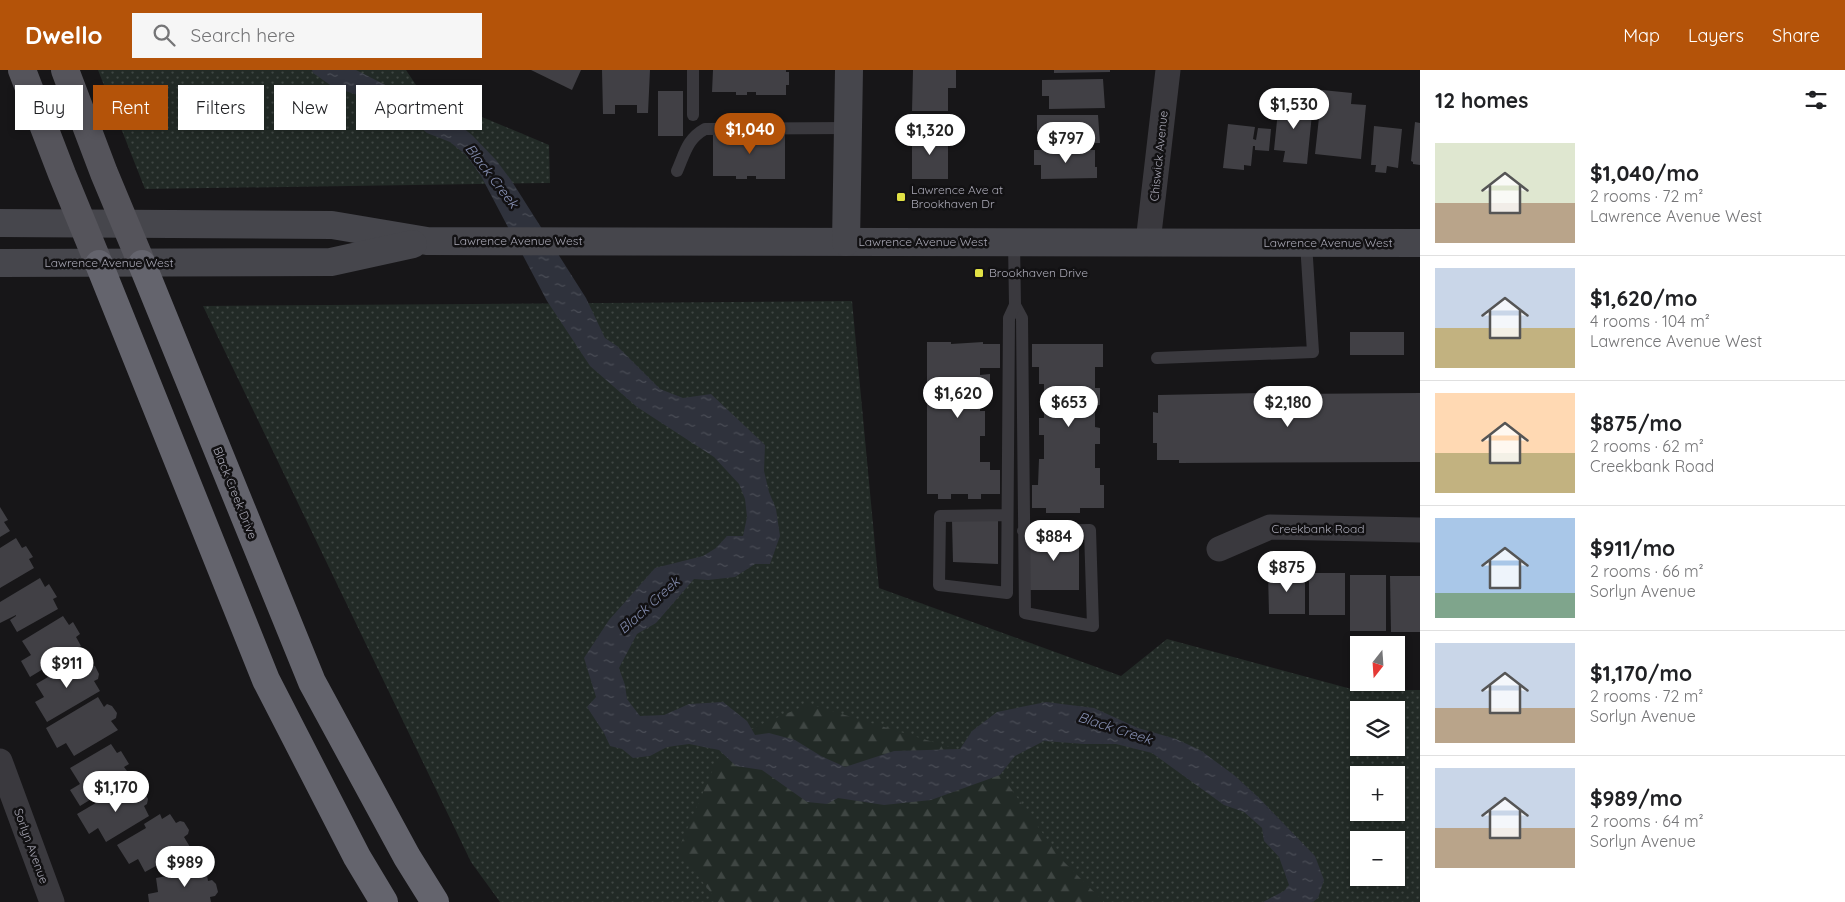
<!DOCTYPE html>
<meta charset="utf-8">
<style>
:root{--surface:#fff;--page:#f6f6f6;--text:#202124;--muted:#757577;--line:#e0e0e0;--accent:#b45309}
body{margin:0;font-family:Quicksand,sans-serif;background:var(--page);color:var(--text);height:100vh;display:flex;flex-direction:column;font-size:19px;white-space:nowrap}
*{box-sizing:border-box;margin:0}
p{font-size:16px;color:var(--muted)}
.icon{flex:none;width:28px;height:28px;fill:none;stroke:currentColor;stroke-width:2;stroke-linecap:round;stroke-linejoin:round}
.map{position:relative;flex:1;overflow:hidden}
.panel{display:flex;flex-direction:column;background:var(--surface);width:425px}
.panel>*{flex:none}
.hud{position:absolute;left:15px;top:15px;width:475px;height:45px;display:flex;gap:10px}
.needle{width:32px;rotate:197deg}
.controls{position:absolute;left:1350px;top:566px;display:grid;gap:10px}
.controls a{display:grid;place-items:center;width:55px;height:55px;border-radius:0px;background:var(--surface);box-shadow:0 2px 8px #0003;font-size:25px}
.price{position:absolute;translate:-50% -42px;padding:0 11px;border-radius:18px;background:#fff;color:#222;font-size:16px;line-height:32px;filter:drop-shadow(0 1px 2px #0008)}
.price::after{content:'';position:absolute;left:50%;top:30px;width:15px;height:11px;margin-left:-8px;background:inherit;clip-path:polygon(0 0,100% 0,50% 100%)}
.price.selected{background:var(--accent);color:#fff}
ul{padding:0;list-style:none}
li{display:flex;align-items:center;gap:15px;height:125px;padding:0 15px}
li+li{border-top:1px solid var(--line)}
li span{display:grid;place-items:center;flex:none;width:140px;height:100px;border-radius:0px;color:#555}
li>.icon{margin-inline-start:auto}
span .icon{width:60px;height:60px;fill:#fffc;stroke-width:1}
li b{font-size:21px}
h2{display:flex;justify-content:space-between;align-items:center;height:60px;padding:0 15px;font-size:21px}
.tag{padding:0 18px;border-radius:0px;background:var(--surface);box-shadow:0 2px 8px #0003;font-size:18px;line-height:45px}
.tag.selected{background:var(--accent);color:#fff}
header{display:flex;align-items:center;gap:30px;box-sizing:border-box;height:70px;padding:0 25px;background:var(--accent);color:#fff}
header strong{font-size:24px}
nav{display:flex;gap:28px;margin-inline-start:auto;font-size:18px}
.search{width:350px;height:45px;background:var(--page);display:flex;align-items:center;gap:12px;box-sizing:border-box;padding:0 18px;border-radius:0px;color:var(--muted);font-size:19px}
main{display:flex;flex:1;min-height:0}
.map>svg:first-child{display:block}
.green{fill:url(#green-dots);fill-rule:evenodd}
.forest{fill:url(#forest-firs)}
.water{fill:url(#water-ripples)}
.building{fill:#414045}
.lines{fill:none;stroke-linecap:round;stroke-linejoin:round}
.lane{stroke:#3a393e;stroke-width:12}
.street{stroke:#3a393e;stroke-width:25}
.secondary{stroke:#46464c;stroke-width:28}
.primary{stroke:#55545b;stroke-width:28}
.highway{stroke:#64646d;stroke-width:28}
.poi-dot{fill:#e1e145;stroke:#121113;stroke-width:2}
.labels{text-anchor:middle;stroke-width:5;stroke-linejoin:round;paint-order:stroke}
.street-label{font-size:12px;fill:#aaa9b6;stroke:#121113}
.poi-label{font-size:12px;fill:#aaa9b6;stroke:#121113;text-anchor:start}
.water-label{font-size:14px;font-style:italic;fill:#838cae;stroke:#121113}
</style>
<header>
<strong>Dwello</strong>
<div class="search"><svg class="icon" aria-label="search" viewBox="0 0 24 24"><circle cx="10" cy="10" r="6"/><path d="M15 15l6 6"/></svg>Search here</div>
<nav><a>Map</a><a>Layers</a><a>Share</a></nav>
</header>
<main>
<div class="map">
<svg width="1420" height="832" viewBox="0 0 1420 832">
<defs>
<pattern id="green-dots" width="8" height="8" patternUnits="userSpaceOnUse" patternTransform="scale(1.25)"><rect width="8" height="8" fill="#222a26"/><path d="M2 2h.1M6 6h.1" fill="none" stroke="#3f4643" stroke-width="1.8" stroke-linecap="round"/></pattern>
<pattern id="forest-firs" width="22" height="20" patternUnits="userSpaceOnUse" patternTransform="scale(1.25)"><rect width="22" height="20" fill="#222a26"/><path d="M5 1l3.5 6h-7zM16 11l3.5 6h-7z" fill="#3f4643"/></pattern>
<pattern id="water-ripples" width="26" height="14" patternUnits="userSpaceOnUse" patternTransform="scale(1.25)"><rect width="26" height="14" fill="#2f323c"/><path d="M2 4q2-2 4 0t4 0M15 11q2-2 4 0t4 0" fill="none" stroke="#4a4d56"/></pattern>
</defs>
<rect width="100%" height="100%" fill="#171618"/>
<g class="green">
<path d="M98,0H406L420,21L549,75L550,113L145,119Z"/>
<path d="M852,231L879,518L1121,606L1167,569L1355,620H1420V832H500L471,792L203,236ZM1359,640H1396V678H1359ZM1359,705H1396V742H1359ZM1359,770H1396V808H1359Z"/>
</g>
<path class="forest" d="M809,634L956,679L1002,706L1061,789L1104,832H718L678,780L717,690L741,663Z"/>
<path class="water" d="M312,0H356L405,25L440,40L472,65L496,90L511,110L586,228L605,268L617,276L660,319L683,328L711,324L765,375L764,401L769,422L776,439L780,466L770,494H755L735,507L708,510L694,509L656,553L637,564L619,598L625,615L627,629L640,646L664,645L689,634L723,632L747,651L755,665L769,663L795,670L821,686L845,697L894,681L960,679L972,661L997,642L1046,632L1094,638L1138,658L1176,669L1200,680L1234,705L1258,727L1315,786L1324,810L1318,828L1313,832H1263L1284,821L1289,815L1279,787L1264,771L1262,758L1244,742L1224,735L1152,683L1116,674H1084L1044,671L1015,686L1000,705L931,730L884,735L838,728L827,734L807,732L762,700L736,696L719,680L689,674L667,677L650,686L633,688L622,679L610,676L604,663L587,637L596,627L584,588L609,550L655,498L703,486L716,478L727,466H743L747,447L745,429L739,414L714,387L637,337L590,296L547,231L481,106L466,85L450,72L427,63L414,52L370,29L333,17L313,3Z"/>
<g class="building">
<path d="M531,0H581L572,20Z"/>
<path d="M602,0H650L648,43H637V35H615V44H603Z"/>
<path d="M713,0H786V2H789V15H786V25H756V22H747V25H736V22H712Z"/>
<path d="M913,0H956V18H948V41H912Z"/>
<path d="M1054,0H1110V2L1054,3Z"/>
<path d="M1103,9L1105,38L1049,39V26H1042V10Z"/>
<path d="M1322,20L1352,23L1351,34L1366,35L1361,89L1315,84Z"/>
<rect x="658" y="21" width="25" height="45"/>
<path d="M1295,28L1303,29L1305,33L1313,34L1307,94L1283,92L1285,81L1274,80L1279,31L1290,32Z"/>
<path d="M1037,45H1098L1100,73L1044,74V61H1037Z"/>
<path d="M1415,52L1420,53V95L1413,94V92L1411,91Z"/>
<path d="M1228,54L1255,57L1253,69L1256,70L1258,58L1271,59L1269,81L1255,80V76H1253L1251,96L1244,95V100L1223,98Z"/>
<path d="M1374,56L1402,59L1398,98L1387,96L1386,103L1375,102L1376,95H1371Z"/>
<path d="M785,61V109H756V106H747V109H736V106H713V64Z"/>
<rect x="912" y="64" width="36" height="45"/>
<path d="M1034,80H1095V97H1097V108L1041,109V95H1034Z"/>
<rect x="1350" y="262" width="54" height="23"/>
<path d="M927,272H951V274L983,272V274H1000V298H980V305L990,304V315H980V341H985V366H980V392H990V400H1000V424H981V429H968V424H951V429H938V424H927Z"/>
<path d="M1032,274H1103V297H1095V318H1100V335H1095V357L1100,358V374H1095V398H1100V415H1104V438H1080V443H1046V438H1032V415H1038L1039,389H1044V365H1039V348H1044V314H1039V297H1032Z"/>
<path d="M1262,321H1287V324L1420,323V392L1179,393V390H1157V373H1153V342L1158,343V325L1262,323Z"/>
<path d="M0,437L8,450L4,452L10,461L0,467Z"/>
<path d="M952,450H998V494L953,492Z"/>
<rect x="1030" y="463" width="49" height="57"/>
<path d="M16,468L22,478L26,476L33,487L29,489L34,498L0,518V478Z"/>
<path d="M1268,502L1305,503V544H1269Z"/>
<rect x="1309" y="503" width="36" height="42"/>
<rect x="1350" y="505" width="36" height="56"/>
<path d="M1390,506H1420V562H1391Z"/>
<path d="M40,508L45,517L49,514L57,527L53,529L58,539L17,562L10,550L16,546V545L0,553V532Z"/>
<path d="M63,546L69,555L73,552L80,564L76,567L81,576L30,607L21,591L31,585L22,571Z"/>
<path d="M81,588L86,598L90,595L95,596L99,604L98,609L94,611L100,621L47,652L35,632L44,627L36,614Z"/>
<path d="M98,627L104,637L107,634L112,636L117,643L116,648L111,651L118,660L74,686L66,673L57,678L46,658Z"/>
<path d="M111,674L117,683L121,681L129,694L124,697L130,705L80,736L70,720L80,714L70,698Z"/>
<path d="M130,713L135,722L139,720L144,721L148,729L147,734L144,736L149,746L106,772L98,758L89,764L77,744Z"/>
<path d="M160,744L162,749L170,744L176,753L180,751L184,752L189,760L188,764L184,767L190,777L145,802L138,789L129,794L117,775L146,758L144,754Z"/>
<path d="M206,799L208,811L212,810L216,814L218,822L215,826L210,827L211,832H149L148,824L158,822L156,808Z"/>
</g>
<g class="lines">
<g class="lane">
<path d="M693,45V0"/>
<path d="M677,101C685,83 687,69 705,59L847,58"/>
<path d="M1015,235L1022,248L1025,543L1093,556L1090,460L1023,461"/>
<path d="M1157,288L1313,282L1306,173"/>
<path d="M1007,445L940,446L939,515L1007,523L1009,248L1015,235L1014,172"/>
</g>
<g class="street">
<path d="M1148,172L1168,0"/>
<path d="M1219,479L1270,457L1420,460"/>
<path d="M0,691L52,832"/>
</g>
<g class="secondary">
<path d="M0,153L332,155L427,171L1420,173"/>
<path d="M846,172L849,0"/>
<path d="M0,193L331,192L413,174"/>
</g>
<g class="primary">
<path d="M22,0L62,104L99,194"/>
<path d="M65,0L104,103L142,194"/>
</g>
<g class="highway">
<path d="M99,194L266,610L357,787L384,832"/>
<path d="M142,194L312,612L407,787L435,832"/>
</g>
</g>
<g class="poi-dot">
<rect x="896" y="122" width="10" height="10" rx="2.5"/>
<rect x="974" y="198" width="10" height="10" rx="2.5"/>
</g>
<g class="labels">
<g class="street-label">
<text transform="translate(1159 86) rotate(-84)" y="4">Chiswick Avenue</text>
<text x="518" y="175">Lawrence Avenue West</text>
<text x="923" y="176">Lawrence Avenue West</text>
<text x="1328" y="177">Lawrence Avenue West</text>
<text x="109" y="197">Lawrence Avenue West</text>
<text transform="translate(235 423) rotate(68)" y="4">Black Creek Drive</text>
<text x="1318" y="463">Creekbank Road</text>
<text transform="translate(31 776) rotate(70)" y="4">Sorlyn Avenue</text>
</g>
<g class="poi-label">
<text x="911" y="124">Lawrence Ave at<tspan x="911" dy="14">Brookhaven Dr</tspan></text>
<text x="989" y="207">Brookhaven Drive</text>
</g>
<g class="water-label">
<text transform="translate(492 106) rotate(52)" y="5">Black Creek</text>
<text transform="translate(649 535) rotate(-42)" y="5">Black Creek</text>
<text transform="translate(1115 658) rotate(18)" y="5">Black Creek</text>
</g>
</g>
</svg>
<div class="controls">
<a><svg class="needle" viewBox="-14 -14 28 28"><path d="M0-13l5 13h-10z" fill="#e53935"/><path d="M0 13l5-13h-10z" fill="#757577"/></svg></a>
<a><svg class="icon" aria-label="layers" viewBox="0 0 24 24"><path d="M12 4l9 5-9 5-9-5zM3 14l9 5 9-5"/></svg></a>
<a>+</a>
<a>−</a>
</div>
<b class="price" style="left:1294px;top:60px">$1,530</b>
<b class="price selected" style="left:750px;top:85px">$1,040</b>
<b class="price" style="left:930px;top:86px">$1,320</b>
<b class="price" style="left:1066px;top:94px">$797</b>
<b class="price" style="left:958px;top:349px">$1,620</b>
<b class="price" style="left:1069px;top:358px">$653</b>
<b class="price" style="left:1288px;top:358px">$2,180</b>
<b class="price" style="left:1054px;top:492px">$884</b>
<b class="price" style="left:1287px;top:523px">$875</b>
<b class="price" style="left:67px;top:619px">$911</b>
<b class="price" style="left:116px;top:743px">$1,170</b>
<b class="price" style="left:185px;top:818px">$989</b>
<div class="hud">
<a class="tag">Buy</a>
<a class="tag selected">Rent</a>
<a class="tag">Filters</a>
<a class="tag">New</a>
<a class="tag">Apartment</a>
</div>
</div>
<section class="panel">
<h2>12 homes<svg class="icon" aria-label="filters" viewBox="0 0 24 24"><path d="M4 7h16M4 17h16"/><circle cx="9" cy="7" r="2"/><circle cx="15" cy="17" r="2"/></svg></h2>
<ul>
<li><span style="background:linear-gradient(#dfe7d0 60%,#b9a48a 0)"><svg class="icon" aria-label="home" viewBox="0 0 24 24"><path d="M3 11l9-7 9 7M6 9v11h12V9"/></svg></span><div><b>$1,040/mo</b><p>2 rooms · 72 m²</p><p>Lawrence Avenue West</p></div></li>
<li><span style="background:linear-gradient(#c9d6e8 60%,#c2b280 0)"><svg class="icon" aria-label="home" viewBox="0 0 24 24"><path d="M3 11l9-7 9 7M6 9v11h12V9"/></svg></span><div><b>$1,620/mo</b><p>4 rooms · 104 m²</p><p>Lawrence Avenue West</p></div></li>
<li><span style="background:linear-gradient(#ffd9b3 60%,#c2b280 0)"><svg class="icon" aria-label="home" viewBox="0 0 24 24"><path d="M3 11l9-7 9 7M6 9v11h12V9"/></svg></span><div><b>$875/mo</b><p>2 rooms · 62 m²</p><p>Creekbank Road</p></div></li>
<li><span style="background:linear-gradient(#a9c7e8 75%,#7fa58c 0)"><svg class="icon" aria-label="home" viewBox="0 0 24 24"><path d="M3 11l9-7 9 7M6 9v11h12V9"/></svg></span><div><b>$911/mo</b><p>2 rooms · 66 m²</p><p>Sorlyn Avenue</p></div></li>
<li><span style="background:linear-gradient(#c9d6e8 65%,#b9a48a 0)"><svg class="icon" aria-label="home" viewBox="0 0 24 24"><path d="M3 11l9-7 9 7M6 9v11h12V9"/></svg></span><div><b>$1,170/mo</b><p>2 rooms · 72 m²</p><p>Sorlyn Avenue</p></div></li>
<li><span style="background:linear-gradient(#c9d6e8 60%,#b9a48a 0)"><svg class="icon" aria-label="home" viewBox="0 0 24 24"><path d="M3 11l9-7 9 7M6 9v11h12V9"/></svg></span><div><b>$989/mo</b><p>2 rooms · 64 m²</p><p>Sorlyn Avenue</p></div></li>
</ul>
</section>
</main>
